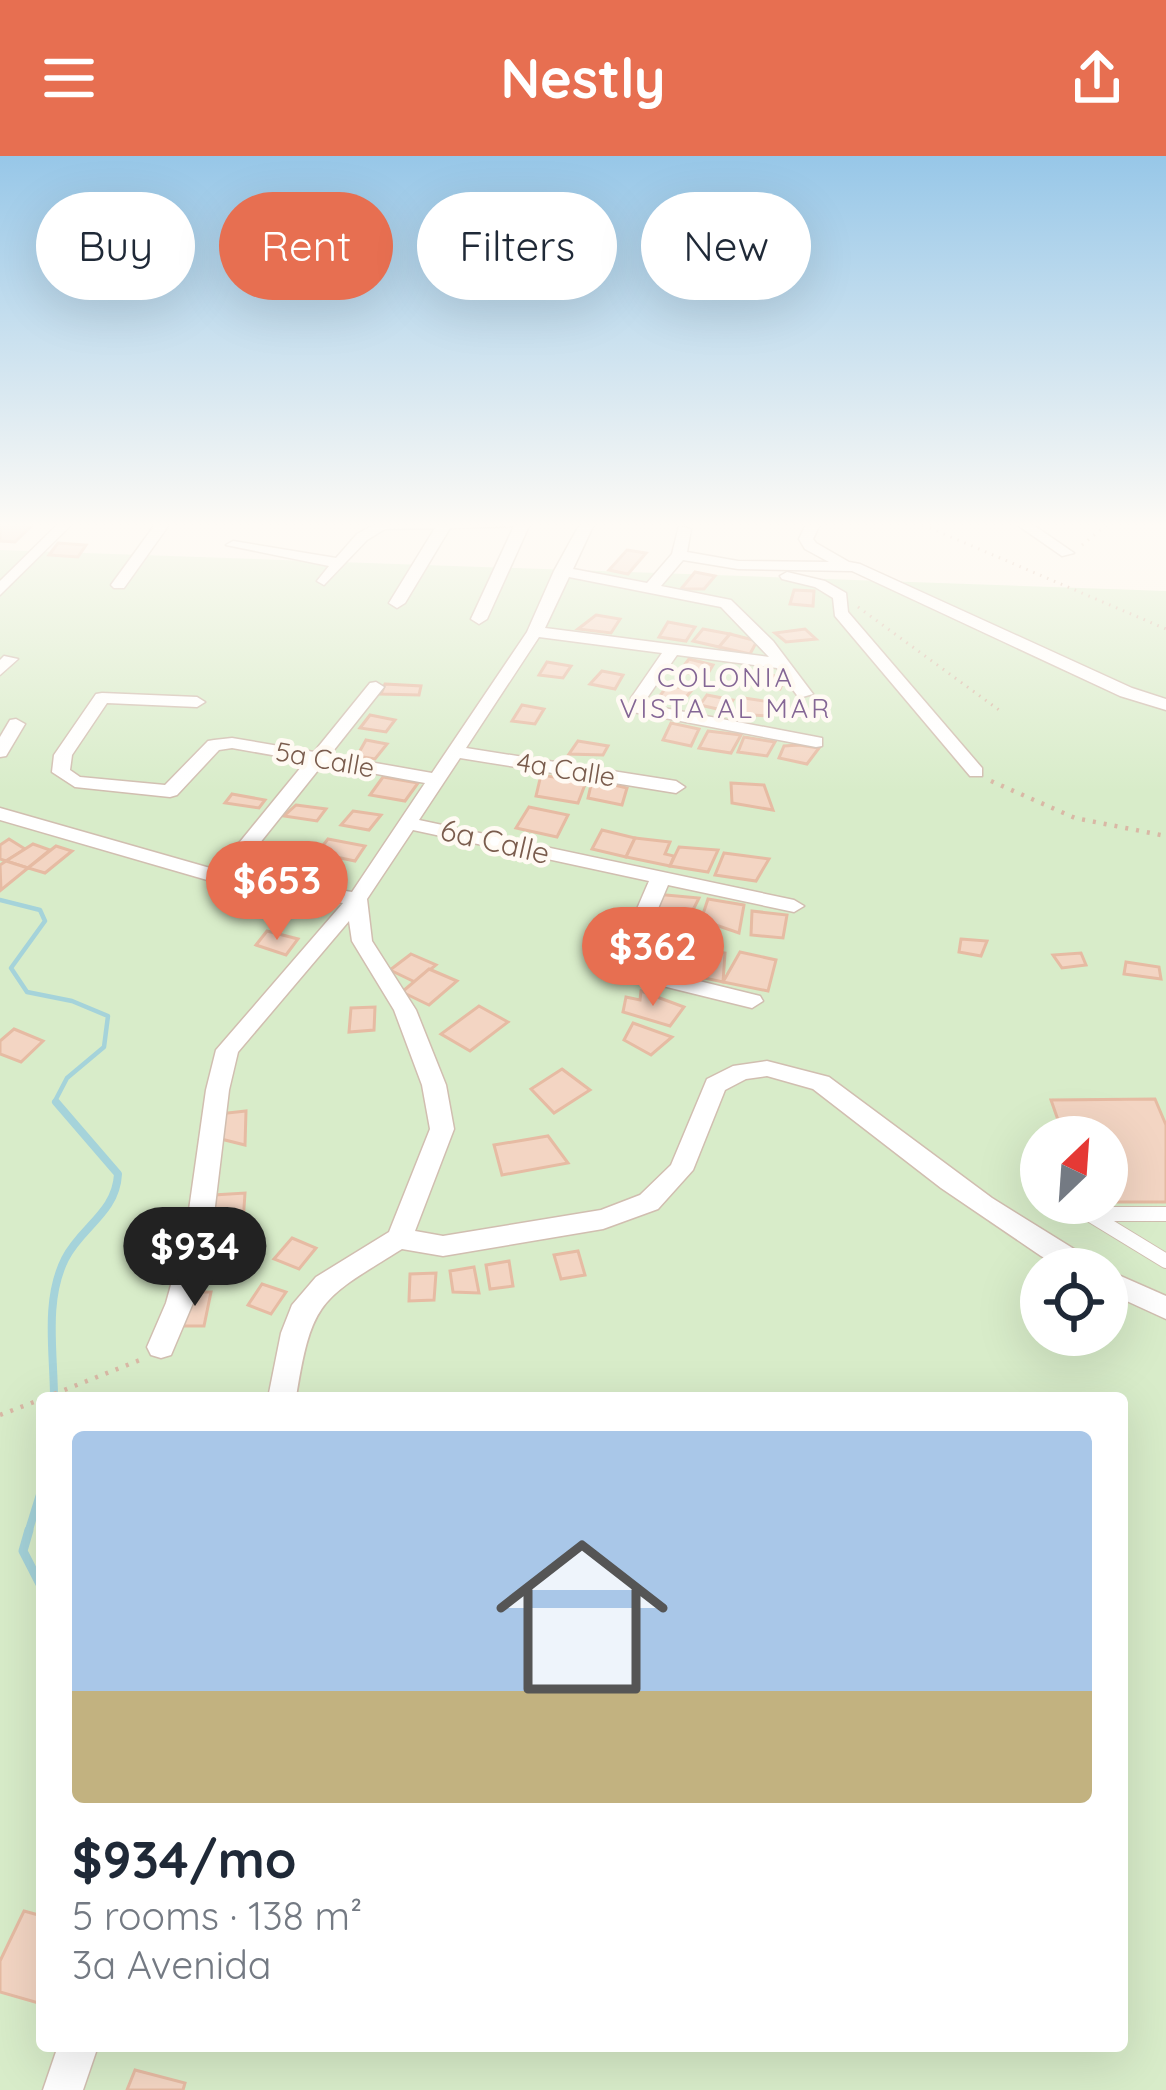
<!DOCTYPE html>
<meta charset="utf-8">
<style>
:root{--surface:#fff;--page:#f2f2f3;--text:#1f2937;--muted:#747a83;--line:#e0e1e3;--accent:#e76f51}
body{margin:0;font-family:Quicksand,sans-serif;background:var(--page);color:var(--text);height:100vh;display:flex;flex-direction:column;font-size:45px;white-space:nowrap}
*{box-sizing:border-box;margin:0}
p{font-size:39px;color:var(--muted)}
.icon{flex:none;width:66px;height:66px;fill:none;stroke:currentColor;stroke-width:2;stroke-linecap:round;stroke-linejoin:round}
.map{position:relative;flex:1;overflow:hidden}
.side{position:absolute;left:36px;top:1236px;width:1092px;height:660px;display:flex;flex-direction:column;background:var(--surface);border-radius:12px;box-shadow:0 12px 48px #0002}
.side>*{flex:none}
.top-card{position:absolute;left:36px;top:36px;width:1095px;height:108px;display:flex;gap:24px}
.needle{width:78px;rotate:25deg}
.controls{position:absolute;left:1020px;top:960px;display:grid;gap:24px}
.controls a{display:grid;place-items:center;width:108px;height:108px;border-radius:50%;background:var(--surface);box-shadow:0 12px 48px #0002;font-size:60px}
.price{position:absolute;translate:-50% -102px;padding:0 27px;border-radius:42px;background:var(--accent);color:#fff;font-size:39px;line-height:78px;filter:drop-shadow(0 3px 6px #0008)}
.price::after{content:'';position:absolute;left:50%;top:72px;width:36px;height:27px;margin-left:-18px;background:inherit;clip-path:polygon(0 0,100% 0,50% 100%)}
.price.on{background:#222;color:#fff}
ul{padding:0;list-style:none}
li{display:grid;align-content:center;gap:24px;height:636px;padding:0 36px}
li+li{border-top:3px solid var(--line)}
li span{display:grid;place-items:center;height:372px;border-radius:12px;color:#555}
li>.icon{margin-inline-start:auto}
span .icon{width:216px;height:216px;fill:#fffc;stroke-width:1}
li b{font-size:51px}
.chip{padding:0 42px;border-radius:54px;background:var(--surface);box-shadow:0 12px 48px #0002;font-size:42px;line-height:108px}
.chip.on{background:var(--accent);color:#fff}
header{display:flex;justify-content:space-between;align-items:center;height:156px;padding:0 36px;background:var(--accent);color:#fff;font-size:54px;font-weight:700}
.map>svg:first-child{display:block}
.green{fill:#d8ecc9;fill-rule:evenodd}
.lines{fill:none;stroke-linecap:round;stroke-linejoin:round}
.stream-far2{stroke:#a5d3da;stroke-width:4.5}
.stream-far1{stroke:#a5d3da;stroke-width:8}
.stream{stroke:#a5d3da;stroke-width:9}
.building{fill:#f3d5c3;stroke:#e6bba3;stroke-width:3}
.lane-casing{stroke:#d1beb0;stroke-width:16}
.street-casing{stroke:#d1beb0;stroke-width:3}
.path-far1{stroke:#d9b8a5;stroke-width:3;stroke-dasharray:1.5 6;stroke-linecap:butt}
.path{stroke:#d9b8a5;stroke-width:4.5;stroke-dasharray:3 8;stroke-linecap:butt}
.lane{stroke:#fff;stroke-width:14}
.street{fill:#fff;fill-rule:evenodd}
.labels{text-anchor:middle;stroke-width:9;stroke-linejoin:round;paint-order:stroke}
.far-neighbourhood-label{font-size:27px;letter-spacing:3px;fill:#846695;stroke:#fffaf3}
.far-street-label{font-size:27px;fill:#7a5c4d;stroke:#fffaf3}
.street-label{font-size:30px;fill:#7a5c4d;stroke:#fffaf3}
</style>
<header><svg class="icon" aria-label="menu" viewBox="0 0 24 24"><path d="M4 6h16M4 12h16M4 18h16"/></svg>Nestly<svg class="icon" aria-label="share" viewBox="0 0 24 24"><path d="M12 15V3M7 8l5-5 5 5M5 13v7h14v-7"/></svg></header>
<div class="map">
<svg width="1166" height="1934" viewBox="0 0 1166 1934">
<rect width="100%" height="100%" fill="#fdf6ec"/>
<path class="green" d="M0,394L1166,435V1934H0ZM1041,981H1107V1047H1041ZM1041,1113H1107V1179H1041ZM42,1242H1122V1890H42Z"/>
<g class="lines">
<path class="stream-far2" d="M0,744L40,754L45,765L11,812L27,836L72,845L108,860L104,891L67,922L55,945L58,949"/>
<g class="stream-far1">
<path d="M54,1242C54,1197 44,1145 65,1103C81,1071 116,1057 118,1018L56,946"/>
<path d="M28,1377L42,1332"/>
</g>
<path class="stream" d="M29,1374L23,1395L42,1432"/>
</g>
<g class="building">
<path d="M0,366H35L15,386L0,385Z"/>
<path d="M58,387L86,389L78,401L49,399Z"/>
<path d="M627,394L646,397L628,418L609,414Z"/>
<path d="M695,416L715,420L704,433H681Z"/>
<path d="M794,434L814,435L813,450L790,448Z"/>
<path d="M596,459L620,463L611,477L578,473Z"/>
<path d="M668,466L695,471L686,485L659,481Z"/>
<path d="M703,473L730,478L719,491L693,485Z"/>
<path d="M805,473L816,483L786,486L775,477Z"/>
<path d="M730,478L757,485L750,498L719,491Z"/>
<path d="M689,503L713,509L707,519L679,516Z"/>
<path d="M547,506L571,510L563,522L539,519Z"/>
<path d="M602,515L623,519L615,533L590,528Z"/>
<path d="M756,516L785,522L780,533L745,525Z"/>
<path d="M385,528L421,530L419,539L381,538Z"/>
<path d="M668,529L692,534L682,546L659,541Z"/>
<path d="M707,539L733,544L726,555L700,549Z"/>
<path d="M744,542L777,547L768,560L737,558Z"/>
<path d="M522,549L544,553L535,568L512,565Z"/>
<path d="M370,559L395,564L386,576L360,572Z"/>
<path d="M671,567L699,573L691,590L663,584Z"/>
<path d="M708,575L741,579L731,597L699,592Z"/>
<path d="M744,581L775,586L767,600L738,596Z"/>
<path d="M366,584L387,588L375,603L357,600Z"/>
<path d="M578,585L608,590L603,599L569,598Z"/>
<path d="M799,589L819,592L807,608L779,602L784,590Z"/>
<path d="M541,619L586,626L578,647L536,640Z"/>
<path d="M383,621L418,627L405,645L370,639Z"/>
<path d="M606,627L627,632L622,649L588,642L591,629Z"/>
<path d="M731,627L764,629L773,654L732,647Z"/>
<path d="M232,638L265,644L259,652L225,647Z"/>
<path d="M296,649L326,653L317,665L284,660Z"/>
<path d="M529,651L568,659L557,681L516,672Z"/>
<path d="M353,655L381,659L369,674L341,669Z"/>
<path d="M602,674L635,682L626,701L592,693Z"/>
<path d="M635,682L670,686L665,698L674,700L670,710L626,701Z"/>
<path d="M9,683L25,693L6,705L0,703V689Z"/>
<path d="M328,683L365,690L355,705L317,697Z"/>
<path d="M33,688L50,694L28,712L6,705Z"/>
<path d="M56,690L72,695L45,717L28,712Z"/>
<path d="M679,691L718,694L708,716L670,710Z"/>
<path d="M724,697L769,703L756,725L715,719Z"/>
<path d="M6,705L28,712L1,734L0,709Z"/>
<path d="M655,738L699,742L688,764L651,761Z"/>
<path d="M708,743L744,749L739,777L701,764Z"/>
<path d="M752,755L787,759L783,782L751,779Z"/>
<path d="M267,775L298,783L286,799L256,789Z"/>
<path d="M961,783L987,785L981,800L959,796Z"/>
<path d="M651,785L725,797L723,826L686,818L687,811L636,805L637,791L646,792Z"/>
<path d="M740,796L776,804L768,835L723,826Z"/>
<path d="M1081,797L1086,809L1062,812L1053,799Z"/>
<path d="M411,798L436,809L415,826L390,814Z"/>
<path d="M1126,806L1159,811L1161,823L1124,818Z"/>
<path d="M429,813L457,825L429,849L402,836Z"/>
<path d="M641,835L684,851L670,870L623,856L626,841L640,844Z"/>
<path d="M479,850L508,866L470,895L441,878Z"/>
<path d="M375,851L374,874L349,876L351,852Z"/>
<path d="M633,867L672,881L651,899L624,884Z"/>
<path d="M14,873L43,885L21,906L0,898V885Z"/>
<path d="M562,913L590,934L554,957L531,933Z"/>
<path d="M1155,943L1166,969V1046H1107V981H1064L1051,944Z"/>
<path d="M246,955L245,989L217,982L218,958Z"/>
<path d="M548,980L568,1007L502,1019L494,989Z"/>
<path d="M245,1037L243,1067L212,1070L214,1039Z"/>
<path d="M292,1082L316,1092L299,1113L274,1103Z"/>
<path d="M578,1095L585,1119L561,1123L554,1099Z"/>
<path d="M509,1105L513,1130L490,1133L486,1109Z"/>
<path d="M474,1111L479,1137L453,1136L450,1115Z"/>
<path d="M436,1117L434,1144L409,1145L410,1118Z"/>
<path d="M262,1128L286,1136L271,1158L248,1149Z"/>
<path d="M187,1136H211L204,1170H179Z"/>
<path d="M24,1755L42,1760V1848L0,1836V1805Z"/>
<path d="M135,1914L185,1927L183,1934H127Z"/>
</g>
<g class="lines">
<g class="lane-casing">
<g id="lane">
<path d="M1080,1047L1089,1058L1166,1105"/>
<path d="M1089,1058H1166"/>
</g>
</g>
<g class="street-casing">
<g id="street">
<path d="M60,366H74L0,439V425Z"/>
<path d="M157,366H171L124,432H114L111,429Z"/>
<path d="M379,366H536L529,370L487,463L479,468L471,463L514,370L450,372L405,447L397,452L389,447L435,372L385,373L367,384L324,429L317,425L329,410L226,389L233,385L336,402L357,378Z"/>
<path d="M581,366H595L573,413L647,427L672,398L679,370L691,373L687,396L738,405L829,406L805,393L799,383L807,366H821L813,383L816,387L849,406L860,408L1132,532L1166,543V554L1120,540L852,415L738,413L683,404L661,430L731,444L773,485L813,538L799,542L777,512L677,499L647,542L648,549L822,582V590L816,591L633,556L631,542L662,497L539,481L466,592L676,625L685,631L676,637L460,602L419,664L794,744L804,750L794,756L668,729L634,809L760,840L763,845L752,852L614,818L611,813L649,725L413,674L367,743L372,785L416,854L446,929L454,973L415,1075L443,1080L601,1054L640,1039L671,1009L707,923L733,910L767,905L829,921L992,1042L1095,1106L1099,1113H1064L1041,1100L941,1032L813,933L767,920L746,923L725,934L693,1014L658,1053L603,1073L443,1100L402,1093C320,1144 312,1143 296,1242H268L281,1177L292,1149L316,1121L389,1076L430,973L422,929L394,854L352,785L349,765L238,896L229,934L212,1075L193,1147L171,1199L161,1202L151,1199L147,1191L166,1147L186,1075L206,934L216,894L343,747L221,728L0,664V652L217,714L306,605L232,592L219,594L177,639L170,641L75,631L52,616L54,599L96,538L102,537L197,541L205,546L197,551L107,547L72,599L70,614L80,621L165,629L208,585L214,584L232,582L314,596L370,527L376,526L384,531L330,599L432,617L527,476L554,415ZM569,421L721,451L769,501L545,472ZM323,608L425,627L352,736L235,718Z"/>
<path d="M1013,366H1029L1074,397L1062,400Z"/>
<path d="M787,416L825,425L846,437L848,456L982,612V620H970L835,460L833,442L815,431L782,423L780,420Z"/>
<path d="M4,500L18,503L0,519V504Z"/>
<path d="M16,563L25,568L6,600L0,601V581L10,564Z"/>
<path d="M1107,1114L1166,1140V1163L1107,1136Z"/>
<path d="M58,1890H98L83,1934H43Z"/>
</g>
</g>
<g class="path-far1">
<path d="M916,366L1166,473"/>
<path d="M1082,389L1110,366"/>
<path d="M858,451L999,554"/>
</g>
<g class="path">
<path d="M991,625L1075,662L1166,680"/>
<path d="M44,1242L145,1202"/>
<path d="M0,1259L42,1243"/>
</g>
<use href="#lane" class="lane"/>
<use href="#street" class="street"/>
</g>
<linearGradient id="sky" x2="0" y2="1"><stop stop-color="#97c7e8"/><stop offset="0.58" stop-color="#fefbf6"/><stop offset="1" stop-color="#fefbf6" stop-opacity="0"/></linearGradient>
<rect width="1166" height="636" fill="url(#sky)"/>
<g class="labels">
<g class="far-neighbourhood-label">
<text x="726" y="531">COLONIA<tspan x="726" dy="31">VISTA AL MAR</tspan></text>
</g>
<g class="far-street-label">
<text transform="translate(325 604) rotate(10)" y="9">5a Calle</text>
<text transform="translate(566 614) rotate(9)" y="9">4a Calle</text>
</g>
<g class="street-label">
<text transform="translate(495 686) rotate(13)" y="10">6a Calle</text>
</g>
</g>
</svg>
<div class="controls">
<a><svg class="needle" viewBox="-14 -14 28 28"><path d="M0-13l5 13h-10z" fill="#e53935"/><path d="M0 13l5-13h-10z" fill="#747a83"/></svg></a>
<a><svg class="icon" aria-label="locate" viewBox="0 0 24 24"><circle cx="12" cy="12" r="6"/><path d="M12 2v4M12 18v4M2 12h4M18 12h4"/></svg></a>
</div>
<b class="price" style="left:277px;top:787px">$653</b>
<b class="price" style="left:653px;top:853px">$362</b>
<b class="price on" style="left:195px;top:1153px">$934</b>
<div class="top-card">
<a class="chip">Buy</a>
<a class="chip on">Rent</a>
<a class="chip">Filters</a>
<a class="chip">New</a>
</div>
<section class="side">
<ul>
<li><span style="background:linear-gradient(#a9c7e8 70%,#c2b280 0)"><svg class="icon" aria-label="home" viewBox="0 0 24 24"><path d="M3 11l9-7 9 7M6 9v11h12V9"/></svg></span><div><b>$934/mo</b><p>5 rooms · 138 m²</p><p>3a Avenida</p></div></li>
</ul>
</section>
</div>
